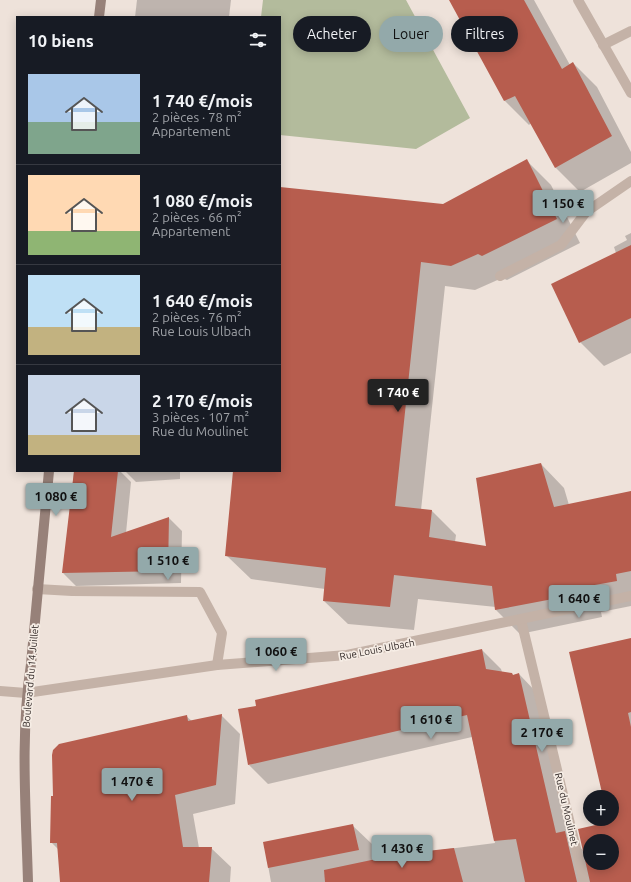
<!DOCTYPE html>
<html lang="fr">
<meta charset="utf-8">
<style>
:root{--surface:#171b24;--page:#242831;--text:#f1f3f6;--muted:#9ea1a6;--line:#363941;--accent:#93a9aa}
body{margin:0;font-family:Ubuntu,sans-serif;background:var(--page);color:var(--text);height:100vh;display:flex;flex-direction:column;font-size:15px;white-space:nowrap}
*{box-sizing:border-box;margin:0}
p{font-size:13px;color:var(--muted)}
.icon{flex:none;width:22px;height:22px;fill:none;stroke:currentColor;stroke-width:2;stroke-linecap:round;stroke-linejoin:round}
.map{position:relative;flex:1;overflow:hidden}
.sheet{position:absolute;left:16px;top:16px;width:265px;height:456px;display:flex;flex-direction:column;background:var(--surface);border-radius:0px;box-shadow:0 2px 10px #0003}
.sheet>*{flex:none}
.guide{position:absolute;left:293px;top:16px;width:278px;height:36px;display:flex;gap:8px}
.fabs{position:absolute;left:583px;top:790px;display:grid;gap:8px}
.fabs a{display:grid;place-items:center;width:36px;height:36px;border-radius:50%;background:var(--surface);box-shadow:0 2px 10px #0003;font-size:20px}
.price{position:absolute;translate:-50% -34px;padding:0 9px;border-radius:4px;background:var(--accent);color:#111;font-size:13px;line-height:26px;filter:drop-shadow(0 1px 2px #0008)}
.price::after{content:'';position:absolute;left:50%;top:24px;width:12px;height:9px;margin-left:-6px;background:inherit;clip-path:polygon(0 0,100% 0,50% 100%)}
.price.active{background:#222;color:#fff}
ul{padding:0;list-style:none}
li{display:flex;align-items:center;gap:12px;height:100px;padding:0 12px}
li+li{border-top:1px solid var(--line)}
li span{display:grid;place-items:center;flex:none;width:112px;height:80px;border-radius:0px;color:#555}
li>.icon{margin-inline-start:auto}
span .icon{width:48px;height:48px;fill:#fffc;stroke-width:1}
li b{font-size:17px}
h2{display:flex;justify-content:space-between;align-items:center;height:48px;padding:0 12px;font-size:17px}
.pill{padding:0 14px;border-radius:18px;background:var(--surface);box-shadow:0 2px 10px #0003;font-size:14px;line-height:36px}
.pill.active{background:var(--accent);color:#111}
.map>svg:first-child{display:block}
.green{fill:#b3bb9c}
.shadow{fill:#0003;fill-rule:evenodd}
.building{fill:#b75d4e;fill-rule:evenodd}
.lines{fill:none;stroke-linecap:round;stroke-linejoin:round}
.minor{stroke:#c4b2a7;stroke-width:10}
.secondary{stroke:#978179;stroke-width:10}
.labels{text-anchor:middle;stroke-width:3.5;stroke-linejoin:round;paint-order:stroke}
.street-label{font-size:10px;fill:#322927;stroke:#f6ede5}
</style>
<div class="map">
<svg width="631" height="882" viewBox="0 0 631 882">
<rect width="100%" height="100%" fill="#eee2da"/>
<path class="green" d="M263,0H406L470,118L416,149L280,135V17H261Z"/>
<g class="shadow">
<path d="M137,0H231L229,17H135Z"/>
<path d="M450,0H534L570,65L573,63L597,87L631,152V163L580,192L556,168L531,123L529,125L505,101Z"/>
<path d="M527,161L551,185L580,243L507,280L502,278L475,290L445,286L421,510L432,511L456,535L455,542L487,547L541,464L564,488L569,505L631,492V606L601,612L602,617L520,634L496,610V607L418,599L414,630L348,624L324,601L325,589L251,579L227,556L256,471H280V188L443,205Z"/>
<path d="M631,233V353L604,366L580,342L616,253L614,247L627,240L625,236Z"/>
<path d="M90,471H120L131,482L126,533L169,518L182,531L181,583L76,586L63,573L74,472Z"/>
<path d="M125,471H180V479L136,482Z"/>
<path d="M631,639V882H271L264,843L352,825L372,844L376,860L401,855L495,843L472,737L268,784L249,765L482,650L501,669L502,672L513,675L519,674L538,694L572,840L585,852L579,830L611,823L610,819H612V797H605ZM590,841H612V863H590Z"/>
<path d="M221,715L240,734L235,804L193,814L199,848H211L231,867L230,882H61L58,849L51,842L186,716L192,721Z"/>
</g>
<g class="building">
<path d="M449,0H524L562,69L573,62L612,136L555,168L515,96L504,101Z"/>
<path d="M527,159L557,219L482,256L478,254L451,266L421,262L395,506L432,510L429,537L486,546L476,478L541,463L554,507L631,491V571L616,574L617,581L578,588L579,594L495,610L492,586L394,575L390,607L323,601L326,568L225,556L233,471H280V187L443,204Z"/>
<path d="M631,245V318L579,343L551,284Z"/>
<path d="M74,471H118L111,537L169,517L168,571L62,573Z"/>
<path d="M631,638V712L628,713L631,727V882H590L578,829L609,822V819H612V797H603L569,652ZM590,841H612V863H590Z"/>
<path d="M482,649L486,669L512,673L513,675L519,673L556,833L565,831L577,882H525L516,839L494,841L467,715L248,765L238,709L256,706L255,700Z"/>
<path d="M222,714L216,785L175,795L183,847H212L209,882H60L57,843H50L51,796H53L52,755L53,750L59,744L187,715L188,721Z"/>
<path d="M353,824L359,850L268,868L263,842Z"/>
<path d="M454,848L463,882H325L324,870L400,854Z"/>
</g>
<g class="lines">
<g class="minor">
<path d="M578,0L631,93"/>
<path d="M603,45L631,31"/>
<path d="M500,276L561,245L586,212L631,181"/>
<path d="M37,589L72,591L200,592L222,633L217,665"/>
<path d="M521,620L584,882"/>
<path d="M0,691L26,693L217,665L347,655L631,596"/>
</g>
<g class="secondary">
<path d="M99,17L101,0"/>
<path d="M28,882C26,810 20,736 31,664L49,471"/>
</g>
</g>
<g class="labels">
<g class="street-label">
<text transform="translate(377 649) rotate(-11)" y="4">Rue Louis Ulbach</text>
<text transform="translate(30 676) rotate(-85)" y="4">Boulevard du 14 Juillet</text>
<text transform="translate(567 809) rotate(77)" y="4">Rue du Moulinet</text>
</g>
</g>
</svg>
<div class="fabs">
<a>+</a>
<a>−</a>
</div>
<b class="price" style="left:563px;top:224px">1 150 €</b>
<b class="price active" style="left:398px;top:413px">1 740 €</b>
<b class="price" style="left:56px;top:517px">1 080 €</b>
<b class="price" style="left:168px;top:581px">1 510 €</b>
<b class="price" style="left:579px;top:619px">1 640 €</b>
<b class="price" style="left:276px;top:672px">1 060 €</b>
<b class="price" style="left:431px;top:740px">1 610 €</b>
<b class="price" style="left:542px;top:753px">2 170 €</b>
<b class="price" style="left:132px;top:802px">1 470 €</b>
<b class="price" style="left:402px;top:869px">1 430 €</b>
<div class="guide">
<a class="pill">Acheter</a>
<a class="pill active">Louer</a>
<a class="pill">Filtres</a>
</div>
<section class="sheet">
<h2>10 biens<svg class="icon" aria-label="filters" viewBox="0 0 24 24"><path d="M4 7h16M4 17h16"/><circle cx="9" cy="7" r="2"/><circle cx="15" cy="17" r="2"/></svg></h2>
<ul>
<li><span style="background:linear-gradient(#a9c7e8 60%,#7fa58c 0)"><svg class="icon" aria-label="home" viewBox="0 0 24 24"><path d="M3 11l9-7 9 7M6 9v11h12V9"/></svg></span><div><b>1 740 €/mois</b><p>2 pièces · 78 m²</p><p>Appartement</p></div></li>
<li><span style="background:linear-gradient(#ffd9b3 70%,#8fb573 0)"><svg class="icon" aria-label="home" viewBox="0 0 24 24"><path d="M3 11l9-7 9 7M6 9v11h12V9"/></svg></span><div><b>1 080 €/mois</b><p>2 pièces · 66 m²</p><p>Appartement</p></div></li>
<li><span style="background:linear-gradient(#bfe0f5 65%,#c2b280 0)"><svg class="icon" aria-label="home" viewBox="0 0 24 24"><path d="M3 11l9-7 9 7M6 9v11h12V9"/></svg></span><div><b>1 640 €/mois</b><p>2 pièces · 76 m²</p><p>Rue Louis Ulbach</p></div></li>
<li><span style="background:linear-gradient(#c9d6e8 75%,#c2b280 0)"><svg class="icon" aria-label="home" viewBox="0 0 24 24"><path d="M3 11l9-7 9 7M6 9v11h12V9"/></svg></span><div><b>2 170 €/mois</b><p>3 pièces · 107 m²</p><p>Rue du Moulinet</p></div></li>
</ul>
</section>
</div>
